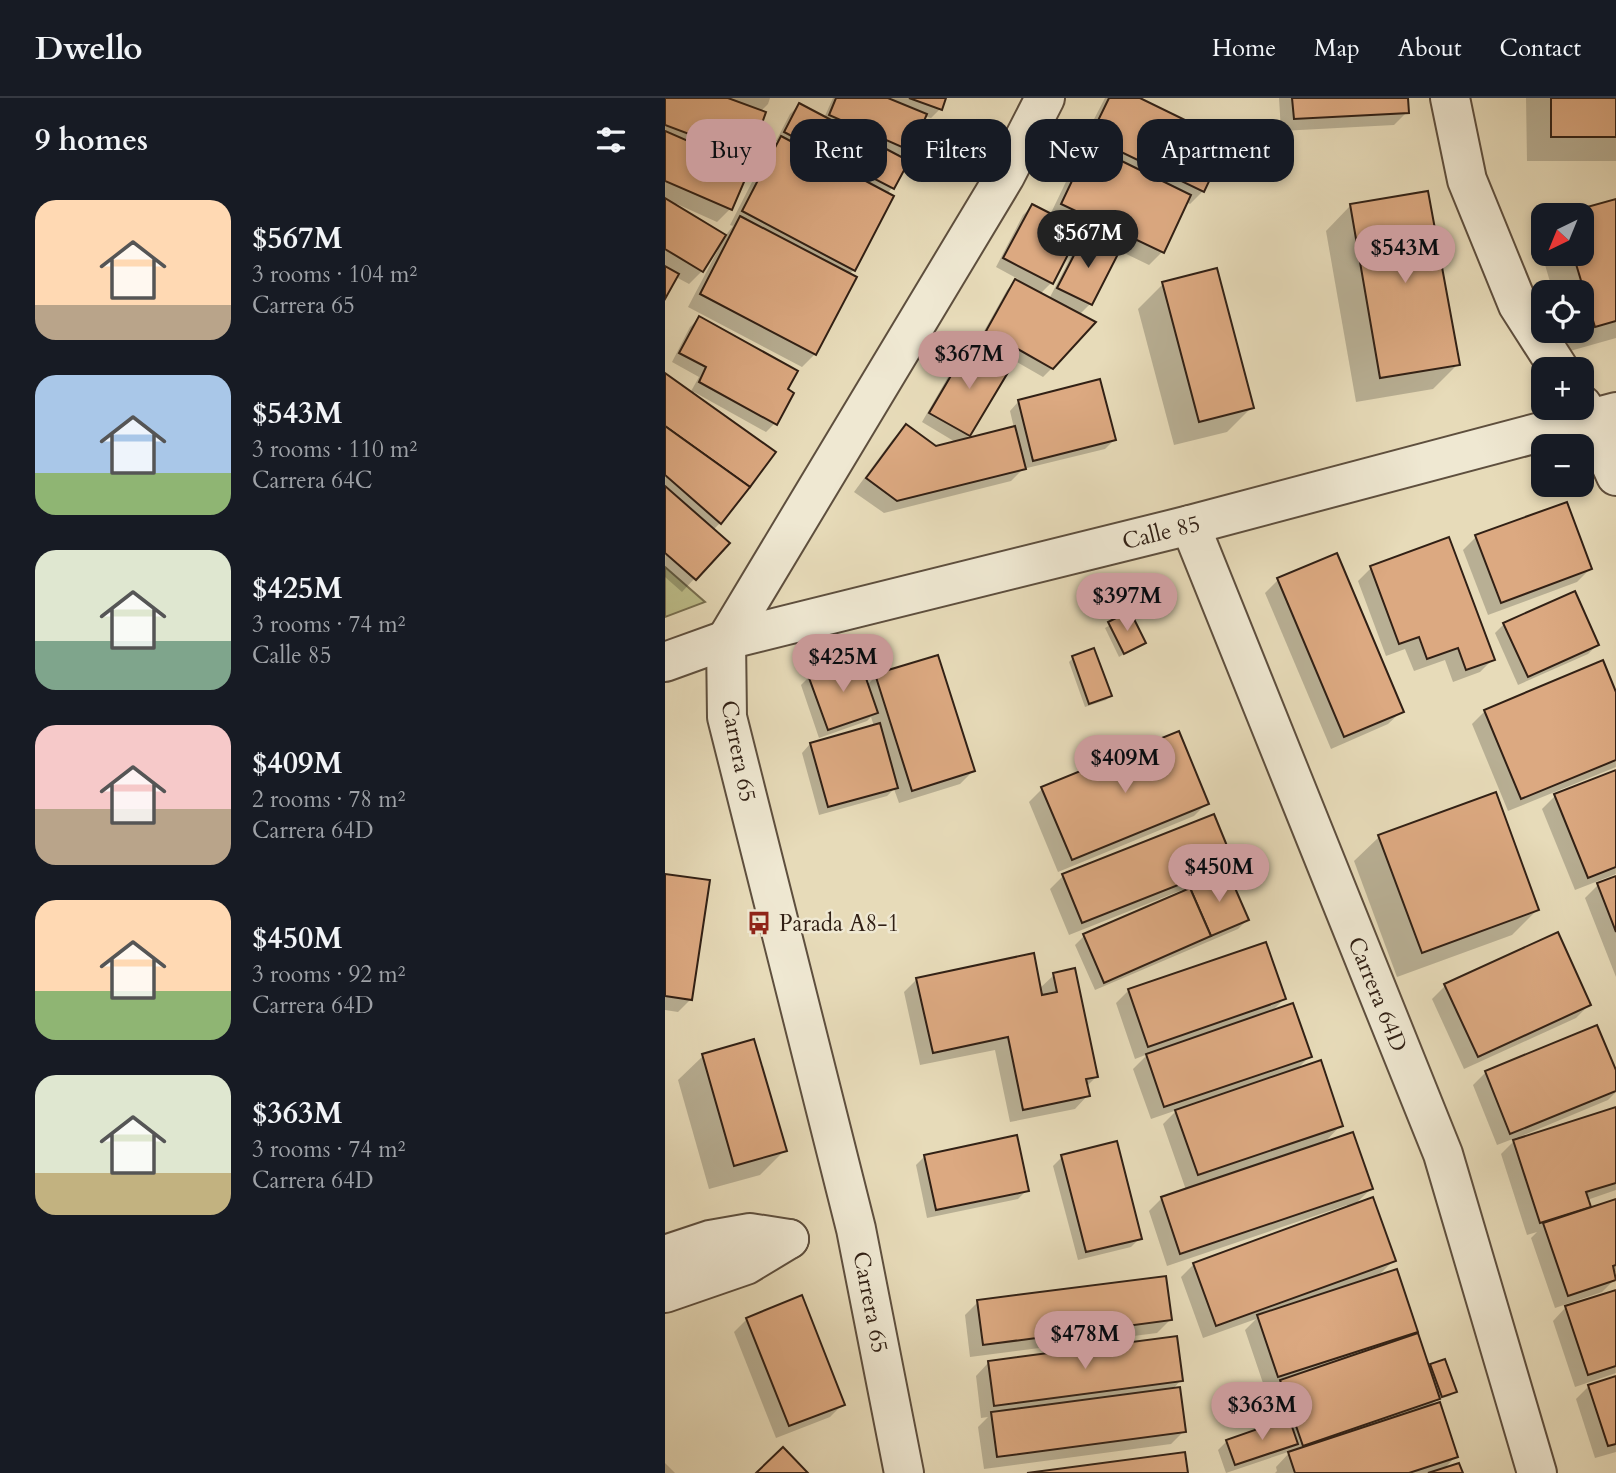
<!DOCTYPE html>
<meta charset="utf-8">
<style>
:root{--surface:#171b24;--page:#242831;--text:#f1f3f6;--muted:#9ea1a6;--line:#363941;--accent:#c59692}
body{margin:0;font-family:Cardo,serif;background:var(--page);color:var(--text);height:100vh;display:flex;flex-direction:column;font-size:26px;white-space:nowrap}
*{box-sizing:border-box;margin:0}
p{font-size:23px;color:var(--muted)}
.icon{flex:none;width:38px;height:38px;fill:none;stroke:currentColor;stroke-width:2;stroke-linecap:round;stroke-linejoin:round}
.map{position:relative;flex:1;overflow:hidden}
.side{display:flex;flex-direction:column;background:var(--surface);width:665px}
.side>*{flex:none}
.banner{position:absolute;left:21px;top:21px;width:665px;height:63px;display:flex;gap:14px}
.needle{width:46px;rotate:223deg}
.controls{position:absolute;left:866px;top:105px;display:grid;gap:14px}
.controls a{display:grid;place-items:center;width:63px;height:63px;border-radius:14px;background:var(--surface);box-shadow:0 4px 10px #0003;font-size:35px}
.price{position:absolute;translate:-50% -60px;padding:0 16px;border-radius:24px;background:var(--accent);color:#111;font-size:23px;line-height:46px;filter:drop-shadow(0 2px 4px #0008)}
.price::after{content:'';position:absolute;left:50%;top:42px;width:21px;height:16px;margin-left:-10px;background:inherit;clip-path:polygon(0 0,100% 0,50% 100%)}
.price.selected{background:#222;color:#fff}
ul{padding:0;list-style:none}
li{display:flex;align-items:center;gap:21px;height:175px;padding:0 35px}
li span{display:grid;place-items:center;flex:none;width:196px;height:140px;border-radius:21px;color:#555}
li>.icon{margin-inline-start:auto}
span .icon{width:84px;height:84px;fill:#fffc;stroke-width:1}
li b{font-size:30px}
h2{display:flex;justify-content:space-between;align-items:center;height:84px;padding:0 35px;font-size:30px}
.tag{padding:0 24px;border-radius:21px;background:var(--surface);box-shadow:0 4px 10px #0003;font-size:24px;line-height:63px}
.tag.selected{background:var(--accent);color:#111}
header{display:flex;align-items:center;gap:42px;box-sizing:border-box;height:98px;padding:0 35px;background:var(--surface);border-bottom:2px solid var(--line)}
header strong{font-size:33px}
nav{display:flex;gap:38px;margin-inline-start:auto;font-size:24px}
main{display:flex;flex:1;min-height:0}
.map>svg:first-child{display:block}
.green{fill:#bdbe8a;stroke:#776f50;stroke-width:2}
.shadow{fill:#0003;fill-rule:evenodd}
.building{fill:#dca981;stroke:#312015;stroke-width:2}
.lines{fill:none;stroke-linecap:round;stroke-linejoin:round}
.minor-casing{stroke:#5e4f3e;stroke-width:42}
.minor{stroke:#efe8d2;stroke-width:38}
.labels{text-anchor:middle;stroke-width:5;stroke-linejoin:round;paint-order:stroke}
.street-label{font-size:23px;fill:#312015;stroke:#efe8d2}
.poi-label{font-size:23px;fill:#312015;stroke:#efe8d2;text-anchor:start}
</style>
<header>
<strong>Dwello</strong>
<nav><a>Home</a><a>Map</a><a>About</a><a>Contact</a></nav>
</header>
<main>
<section class="side">
<h2>9 homes<svg class="icon" aria-label="filters" viewBox="0 0 24 24"><path d="M4 7h16M4 17h16"/><circle cx="9" cy="7" r="2"/><circle cx="15" cy="17" r="2"/></svg></h2>
<ul>
<li><span style="background:linear-gradient(#ffd9b3 75%,#b9a48a 0)"><svg class="icon" aria-label="home" viewBox="0 0 24 24"><path d="M3 11l9-7 9 7M6 9v11h12V9"/></svg></span><div><b>$567M</b><p>3 rooms · 104 m²</p><p>Carrera 65</p></div></li>
<li><span style="background:linear-gradient(#a9c7e8 70%,#8fb573 0)"><svg class="icon" aria-label="home" viewBox="0 0 24 24"><path d="M3 11l9-7 9 7M6 9v11h12V9"/></svg></span><div><b>$543M</b><p>3 rooms · 110 m²</p><p>Carrera 64C</p></div></li>
<li><span style="background:linear-gradient(#dfe7d0 65%,#7fa58c 0)"><svg class="icon" aria-label="home" viewBox="0 0 24 24"><path d="M3 11l9-7 9 7M6 9v11h12V9"/></svg></span><div><b>$425M</b><p>3 rooms · 74 m²</p><p>Calle 85</p></div></li>
<li><span style="background:linear-gradient(#f6c9c9 60%,#b9a48a 0)"><svg class="icon" aria-label="home" viewBox="0 0 24 24"><path d="M3 11l9-7 9 7M6 9v11h12V9"/></svg></span><div><b>$409M</b><p>2 rooms · 78 m²</p><p>Carrera 64D</p></div></li>
<li><span style="background:linear-gradient(#ffd9b3 65%,#8fb573 0)"><svg class="icon" aria-label="home" viewBox="0 0 24 24"><path d="M3 11l9-7 9 7M6 9v11h12V9"/></svg></span><div><b>$450M</b><p>3 rooms · 92 m²</p><p>Carrera 64D</p></div></li>
<li><span style="background:linear-gradient(#dfe7d0 70%,#c2b280 0)"><svg class="icon" aria-label="home" viewBox="0 0 24 24"><path d="M3 11l9-7 9 7M6 9v11h12V9"/></svg></span><div><b>$363M</b><p>3 rooms · 74 m²</p><p>Carrera 64D</p></div></li>
</ul>
</section>
<div class="map">
<svg width="951" height="1375" viewBox="0 0 951 1375">
<rect width="100%" height="100%" fill="#e7dbb9"/>
<filter id="stains"><feTurbulence type="fractalNoise" baseFrequency=".00286" numOctaves="4"/><feColorMatrix values="0 0 0 0 .2 0 0 0 0 .09 0 0 0 0 .02 0 0 0 .5 -.17"/></filter>
<radialGradient id="worn" r=".72"><stop offset=".6" stop-color="#630" stop-opacity="0"/><stop offset="1" stop-color="#630" stop-opacity=".3"/></radialGradient>
<path class="green" d="M0,469L40,504L0,519Z"/>
<g class="shadow">
<path d="M0,0H105L103,6L95,14L84,58L74,67L65,111L52,124L12,106L11,108L60,138L68,128L65,127L103,53L113,44L111,43L125,16L134,7L159,20L168,0H279L275,11L266,20L259,18L245,52L236,61L227,90L222,96L189,172L183,177L150,256L137,269L23,209L53,152L50,150L37,173L24,186L11,179L0,197Z"/>
<path d="M440,0H471L538,93L525,106L521,104L497,154L484,167L453,152L425,206L414,217L387,270L378,279L314,242L342,192L353,181L331,169L358,117L367,108L385,117L411,63L419,55L413,52ZM413,133L421,137L412,147L384,201L375,196L386,185Z"/>
<path d="M614,0H741L742,14L729,27L616,33Z"/>
<path d="M861,0H951V63H862Z"/>
<path d="M951,102V240L905,253L899,233H917V194H888L873,143L878,137V156H917V117H899Z"/>
<path d="M685,108L793,266L768,291L691,304L661,133Z"/>
<path d="M498,186L587,309L562,334L509,347L473,211Z"/>
<path d="M34,220L120,292L110,325L101,334L29,294L27,296L55,425L48,432L62,445L17,494L0,479V277L25,295L34,279L7,264L25,229Z"/>
<path d="M304,249V337L298,343L349,330L345,313L353,304L449,342L440,351L358,371L346,383L219,415L189,394L228,341L241,328L271,350L292,345L257,324L295,258Z"/>
<path d="M811,439L925,471L912,484L823,517L798,452Z"/>
<path d="M706,470L828,561L815,574L788,584L780,562L749,573L740,551L721,558L693,483Z"/>
<path d="M613,482L737,613L723,626L666,651L600,495Z"/>
<path d="M464,516L479,544L454,559L440,530Z"/>
<path d="M839,526L932,547L923,556L853,587L830,535Z"/>
<path d="M272,559L308,673L295,686L234,705L229,691L222,698L154,717L137,655L145,646L209,628L206,619L202,623L154,640L136,587L144,579L202,587L211,578Z"/>
<path d="M408,560L445,598L441,602L420,609L404,564Z"/>
<path d="M951,598V669L843,713L807,626L820,613Z"/>
<path d="M951,674V776L910,792L877,711L890,698Z"/>
<path d="M377,691L542,705L529,718L393,774L364,704Z"/>
<path d="M714,739L872,812L847,837L732,879L689,763Z"/>
<path d="M567,764L550,782L582,822L573,831L430,892L410,847L419,838L518,795L517,792L404,837L385,791L398,778Z"/>
<path d="M0,778L26,901L13,914L0,912Z"/>
<path d="M951,780V879L920,800L933,787Z"/>
<path d="M389,877L431,979L421,989L423,997L410,1011L345,1024L330,952L255,967L239,894L252,881L374,891Z"/>
<path d="M780,888L924,907L911,920L799,971L767,901Z"/>
<path d="M464,892L619,901L605,915L645,958L630,973L676,1027L658,1046L706,1091L687,1109L729,1162L711,1180L731,1174L763,1271L766,1268L790,1293L785,1298L771,1302L763,1310L791,1358L778,1372L796,1375H610L612,1373L611,1369L626,1353L561,1375L553,1352L562,1343L613,1326L603,1297L613,1287L600,1291L580,1232L591,1221L538,1240L516,1179L529,1166L683,1110L682,1107L502,1168L484,1113L497,1100L521,1092L498,1026L512,1012L486,1021L468,971L483,956L470,961L451,905Z"/>
<path d="M38,958L120,1052L95,1077L44,1091L13,982Z"/>
<path d="M821,974L951,977V994L943,1002L854,1039V1041L951,1011V1092L922,1102L925,1111L951,1102V1174L949,1175L950,1181L937,1194L890,1210L866,1140L872,1134L862,1137L836,1056L853,1039L832,1047L808,987Z"/>
<path d="M260,1058L362,1092L353,1101L262,1120L251,1067Z"/>
<path d="M397,1059L475,1140L466,1149L413,1162L388,1068Z"/>
<path d="M951,1194V1275L910,1289L888,1223L901,1209Z"/>
<path d="M313,1204L505,1222L492,1235L305,1259L300,1217Z"/>
<path d="M82,1221L178,1306L165,1319L111,1340L69,1234Z"/>
<path d="M324,1264L516,1282L507,1292L519,1333L506,1346L319,1371L313,1329L323,1319L316,1320L311,1278Z"/>
<path d="M951,1280V1354L930,1360L911,1301L924,1288Z"/>
<path d="M0,1365L10,1375H0Z"/>
</g>
<g class="building">
<path d="M0,0H63L101,14L85,59L0,27Z"/>
<path d="M171,0H223L262,16L246,53L164,17Z"/>
<path d="M244,0H281L277,12Z"/>
<path d="M444,0H475L563,43L539,94L425,39Z"/>
<path d="M627,0H743L744,15L629,21Z"/>
<rect x="886" y="0" width="65" height="39"/>
<path d="M134,5L244,63L229,91L119,34Z"/>
<path d="M0,33L85,70L67,112L0,83Z"/>
<path d="M116,38L229,98L190,173L77,113Z"/>
<path d="M424,47L526,97L499,155L396,106Z"/>
<path d="M763,93L795,267L715,280L685,106Z"/>
<path d="M0,100L61,137L38,174L0,151Z"/>
<path d="M951,101V223L930,229L908,156H917V117L897,116Z"/>
<path d="M367,106L416,131L388,186L338,160Z"/>
<path d="M75,118L192,179L151,257L35,196Z"/>
<path d="M420,136L454,154L427,207L392,190Z"/>
<path d="M0,168L14,176L0,201Z"/>
<path d="M552,170L589,310L534,324L497,184Z"/>
<path d="M350,181L431,224L388,271L321,233Z"/>
<path d="M34,218L133,273L123,291L129,295L112,327L34,284L41,269L14,255Z"/>
<path d="M304,247L345,271L305,338L264,315Z"/>
<path d="M0,275L111,354L85,389L0,328Z"/>
<path d="M435,281L451,342L368,363L353,302Z"/>
<path d="M241,326L271,348L350,328L361,371L232,403L201,380Z"/>
<path d="M0,328L85,389L56,426L0,377Z"/>
<path d="M0,388L65,445L31,482L0,455Z"/>
<path d="M902,404L927,471L836,505L810,437Z"/>
<path d="M784,439L830,562L801,572L793,550L762,561L754,539L734,546L705,468Z"/>
<path d="M672,455L739,614L679,639L612,480Z"/>
<path d="M910,493L934,547L863,579L838,525Z"/>
<path d="M465,513L481,545L459,556L443,524Z"/>
<path d="M429,550L447,598L424,606L407,558Z"/>
<path d="M273,557L310,673L247,693L210,576Z"/>
<path d="M194,560L213,615L163,632L143,577Z"/>
<path d="M938,562L951,594V662L856,701L819,612Z"/>
<path d="M215,625L233,690L163,709L145,645Z"/>
<path d="M514,633L544,706L407,762L376,689Z"/>
<path d="M951,672V769L923,780L889,696Z"/>
<path d="M831,694L874,812L757,855L713,737Z"/>
<path d="M549,716L569,765L417,825L397,776Z"/>
<path d="M563,774L584,822L546,838L525,790Z"/>
<path d="M0,776L45,782L27,902L0,898Z"/>
<path d="M951,778V834L932,785Z"/>
<path d="M525,790L546,838L439,885L418,836Z"/>
<path d="M893,834L926,907L813,959L779,886Z"/>
<path d="M601,844L621,901L483,949L463,891Z"/>
<path d="M369,855L377,897L392,894L388,875L410,870L433,979L421,981L425,998L358,1012L343,939L268,955L251,880Z"/>
<path d="M628,905L647,959L499,1009L481,956Z"/>
<path d="M932,927L951,972V993L845,1036L820,973Z"/>
<path d="M89,941L122,1053L69,1068L37,956Z"/>
<path d="M656,962L678,1028L533,1077L510,1012Z"/>
<path d="M951,1009V1085L921,1094L926,1109L875,1125L848,1042Z"/>
<path d="M688,1034L708,1091L515,1156L496,1099Z"/>
<path d="M352,1037L364,1093L271,1112L259,1057Z"/>
<path d="M452,1043L477,1141L421,1154L396,1057Z"/>
<path d="M708,1099L731,1163L551,1228L528,1165Z"/>
<path d="M951,1101V1167L948,1168L951,1182L903,1198L878,1125Z"/>
<path d="M732,1171L753,1234L613,1279L592,1217Z"/>
<path d="M501,1178L507,1222L318,1247L312,1202Z"/>
<path d="M951,1192V1268L923,1277L900,1208Z"/>
<path d="M137,1197L180,1307L124,1328L81,1220Z"/>
<path d="M753,1235L775,1301L638,1348L615,1282Z"/>
<path d="M512,1238L518,1283L329,1308L323,1263Z"/>
<path d="M780,1261L792,1294L777,1299L765,1266Z"/>
<path d="M951,1278V1346L943,1348L923,1287Z"/>
<path d="M515,1289L521,1334L332,1359L326,1314Z"/>
<path d="M775,1304L793,1359L744,1375H630L623,1354Z"/>
<path d="M624,1320L633,1346L570,1367L561,1342Z"/>
<path d="M118,1349L143,1375H91Z"/>
<path d="M520,1354L523,1375H362Z"/>
<path d="M794,1365L798,1375H763Z"/>
</g>
<g class="lines">
<g class="minor-casing">
<g id="minor">
<path d="M785,0L802,82L853,207L894,271"/>
<path d="M917,307L925,320L951,378"/>
<path d="M525,427L778,1056L872,1375"/>
<path d="M0,564L61,542L525,427L951,314"/>
<path d="M0,1157L45,1142L85,1135L124,1141"/>
<path d="M0,1195L81,1167L124,1141"/>
<path d="M239,1375L191,1131L62,619L61,542L340,78L380,0"/>
</g>
</g>
<use href="#minor" class="minor"/>
</g>
<defs>
<g id="bus-bare" transform="scale(1.89)"><path d="M-5-6H5V4H4V6H2V4H-2V6H-4V4H-5ZM-3.5-4V0h7V-4ZM-3.5 1.2v1.5H-2V1.2ZM2 1.2v1.5H3.5V1.2Z" fill="#8f2418" stroke="#efe8d2" stroke-width="2.5" paint-order="stroke"/></g>
</defs>
<g fill-rule="evenodd">
<use href="#bus-bare" x="94" y="825"/>
</g>
<g class="labels">
<g class="street-label">
<text transform="translate(496 434) rotate(-14)" y="8">Calle 85</text>
<text transform="translate(74 653) rotate(79)" y="8">Carrera 65</text>
<text transform="translate(713 896) rotate(68)" y="8">Carrera 64D</text>
<text transform="translate(206 1204) rotate(79)" y="8">Carrera 65</text>
</g>
<g class="poi-label">
<text x="114" y="833">Parada A8-1</text>
</g>
</g>
<rect width="100%" height="100%" filter="url(#stains)"/>
<rect width="100%" height="100%" fill="url(#worn)"/>
</svg>
<div class="controls">
<a><svg class="needle" viewBox="-14 -14 28 28"><path d="M0-13l5 13h-10z" fill="#e53935"/><path d="M0 13l5-13h-10z" fill="#9ea1a6"/></svg></a>
<a><svg class="icon" aria-label="locate" viewBox="0 0 24 24"><circle cx="12" cy="12" r="6"/><path d="M12 2v4M12 18v4M2 12h4M18 12h4"/></svg></a>
<a>+</a>
<a>−</a>
</div>
<b class="price selected" style="left:423px;top:172px">$567M</b>
<b class="price" style="left:740px;top:187px">$543M</b>
<b class="price" style="left:304px;top:293px">$367M</b>
<b class="price" style="left:462px;top:535px">$397M</b>
<b class="price" style="left:178px;top:596px">$425M</b>
<b class="price" style="left:460px;top:697px">$409M</b>
<b class="price" style="left:554px;top:806px">$450M</b>
<b class="price" style="left:420px;top:1273px">$478M</b>
<b class="price" style="left:597px;top:1344px">$363M</b>
<div class="banner">
<a class="tag selected">Buy</a>
<a class="tag">Rent</a>
<a class="tag">Filters</a>
<a class="tag">New</a>
<a class="tag">Apartment</a>
</div>
</div>
</main>
